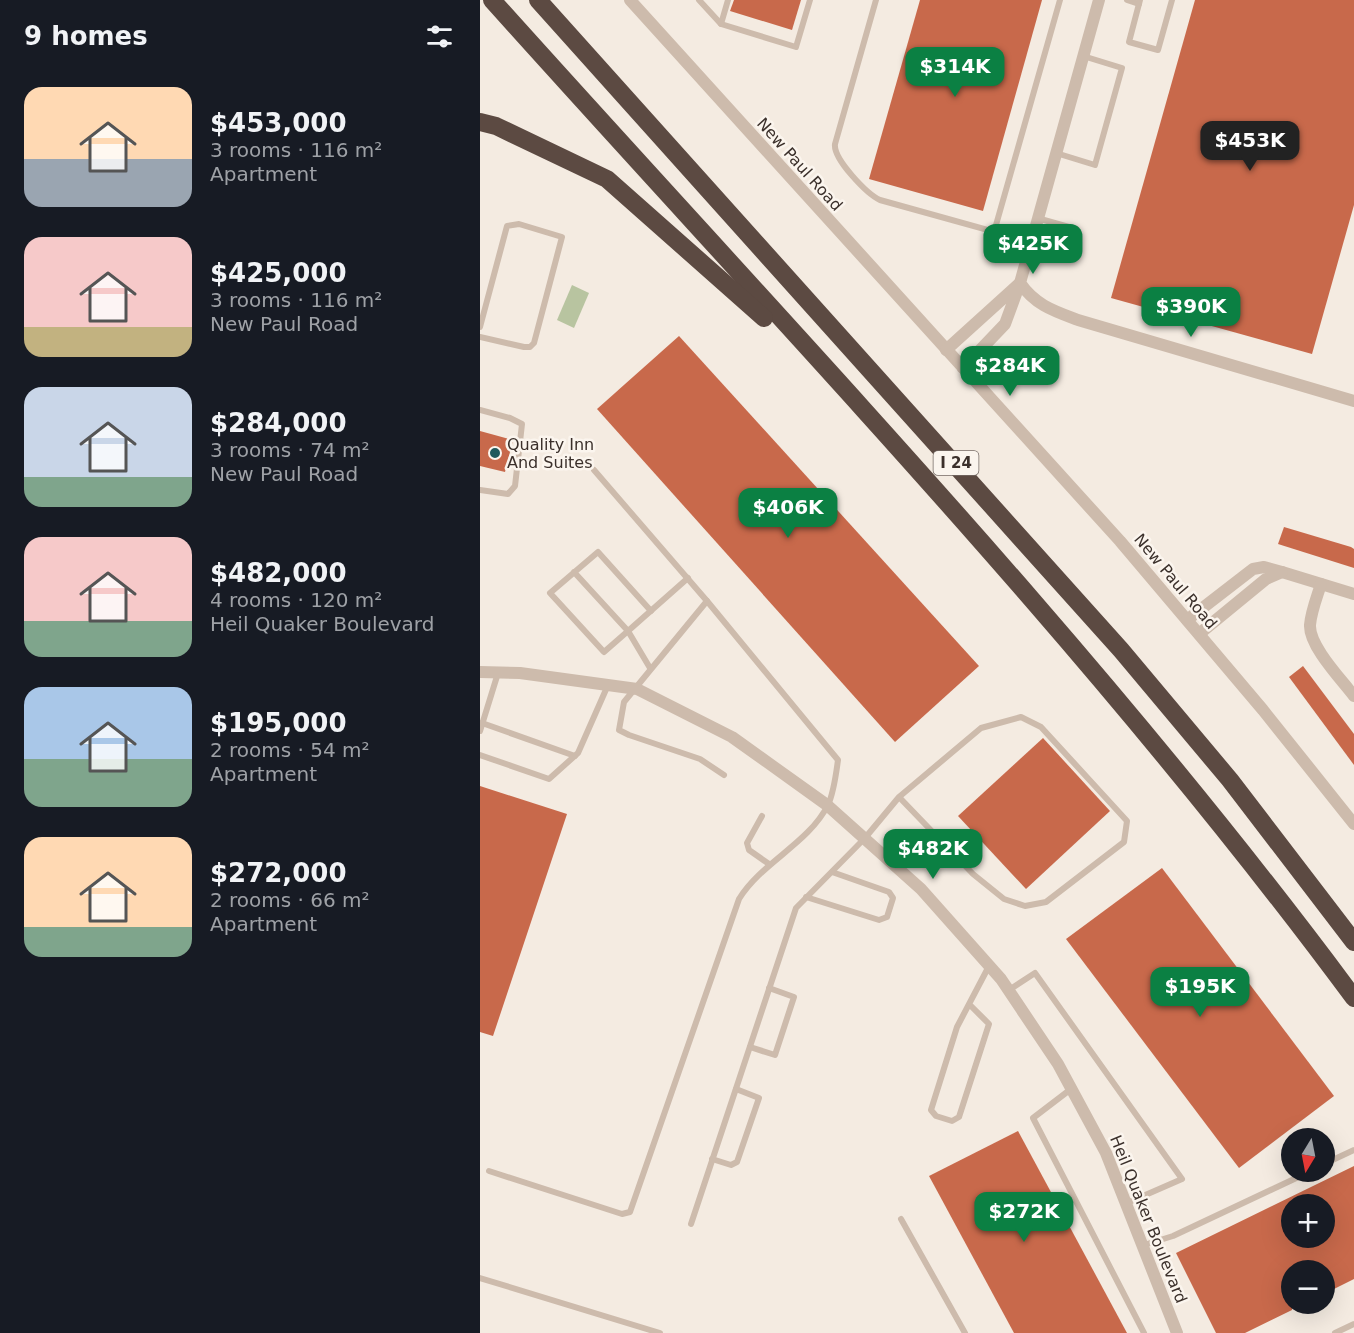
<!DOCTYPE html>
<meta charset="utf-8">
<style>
:root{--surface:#171b24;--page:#242831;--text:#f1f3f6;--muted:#9ea1a6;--accent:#0b8043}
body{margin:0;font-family:"DejaVu Sans",sans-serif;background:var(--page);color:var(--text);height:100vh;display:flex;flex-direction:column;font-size:22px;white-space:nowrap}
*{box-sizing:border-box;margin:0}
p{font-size:20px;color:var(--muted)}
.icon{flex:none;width:33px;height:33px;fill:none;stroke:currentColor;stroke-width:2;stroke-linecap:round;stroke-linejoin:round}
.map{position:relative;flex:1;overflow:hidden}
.side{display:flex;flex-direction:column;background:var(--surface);width:480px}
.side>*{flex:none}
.needle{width:39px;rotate:190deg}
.fabs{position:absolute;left:801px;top:1128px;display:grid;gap:12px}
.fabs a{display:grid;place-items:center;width:54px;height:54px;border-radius:50%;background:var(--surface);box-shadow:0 6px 24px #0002;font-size:30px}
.price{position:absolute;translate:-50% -51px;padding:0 14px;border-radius:12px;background:var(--accent);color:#fff;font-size:20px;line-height:39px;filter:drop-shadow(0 2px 3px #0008)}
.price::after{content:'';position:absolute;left:50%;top:36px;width:18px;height:14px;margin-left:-9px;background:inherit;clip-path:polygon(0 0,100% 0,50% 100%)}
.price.current{background:#222;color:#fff}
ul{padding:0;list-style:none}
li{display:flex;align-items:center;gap:18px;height:150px;padding:0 24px}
li span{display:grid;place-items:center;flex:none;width:168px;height:120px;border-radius:18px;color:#555}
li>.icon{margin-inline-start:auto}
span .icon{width:72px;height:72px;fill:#fffc;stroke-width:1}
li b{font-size:26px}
h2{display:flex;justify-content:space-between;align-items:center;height:72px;padding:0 24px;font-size:26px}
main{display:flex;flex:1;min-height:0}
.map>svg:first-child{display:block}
.green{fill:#b8c4a0}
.building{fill:#c8694b;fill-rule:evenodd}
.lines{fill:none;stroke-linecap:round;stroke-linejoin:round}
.service{stroke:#cdbbac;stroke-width:6}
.minor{stroke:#cdbbac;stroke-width:12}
.motorway{stroke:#5c4a42;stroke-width:18}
.poi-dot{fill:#1f5a5e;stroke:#fbf5ee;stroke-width:2}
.labels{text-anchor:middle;stroke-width:5;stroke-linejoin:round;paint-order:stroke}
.shield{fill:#fbf5ee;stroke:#756b66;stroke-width:1.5}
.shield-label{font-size:15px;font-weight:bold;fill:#3b302b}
.street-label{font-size:16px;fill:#3b302b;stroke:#fbf5ee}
.poi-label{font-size:16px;fill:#3b302b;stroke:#fbf5ee;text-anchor:start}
</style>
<main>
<section class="side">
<h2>9 homes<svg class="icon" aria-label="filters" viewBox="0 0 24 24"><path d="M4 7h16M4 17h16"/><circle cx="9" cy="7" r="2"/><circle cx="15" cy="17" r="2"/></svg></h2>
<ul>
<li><span style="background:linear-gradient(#ffd9b3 60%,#9aa5b1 0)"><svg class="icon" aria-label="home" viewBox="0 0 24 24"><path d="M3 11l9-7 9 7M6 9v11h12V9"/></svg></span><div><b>$453,000</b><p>3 rooms · 116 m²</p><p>Apartment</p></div></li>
<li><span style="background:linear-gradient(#f6c9c9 75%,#c2b280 0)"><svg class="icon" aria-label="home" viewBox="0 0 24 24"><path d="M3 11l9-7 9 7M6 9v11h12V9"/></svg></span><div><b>$425,000</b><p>3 rooms · 116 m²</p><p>New Paul Road</p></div></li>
<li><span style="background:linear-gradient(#c9d6e8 75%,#7fa58c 0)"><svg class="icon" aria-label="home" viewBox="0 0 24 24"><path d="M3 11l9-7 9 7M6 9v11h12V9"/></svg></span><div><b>$284,000</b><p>3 rooms · 74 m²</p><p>New Paul Road</p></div></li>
<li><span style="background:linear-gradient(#f6c9c9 70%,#7fa58c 0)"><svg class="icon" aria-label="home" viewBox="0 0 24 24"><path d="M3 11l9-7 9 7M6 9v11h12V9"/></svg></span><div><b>$482,000</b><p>4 rooms · 120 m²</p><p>Heil Quaker Boulevard</p></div></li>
<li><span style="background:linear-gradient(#a9c7e8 60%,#7fa58c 0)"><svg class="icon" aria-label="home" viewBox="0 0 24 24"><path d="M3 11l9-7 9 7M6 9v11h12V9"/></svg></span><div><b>$195,000</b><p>2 rooms · 54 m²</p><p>Apartment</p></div></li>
<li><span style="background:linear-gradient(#ffd9b3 75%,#7fa58c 0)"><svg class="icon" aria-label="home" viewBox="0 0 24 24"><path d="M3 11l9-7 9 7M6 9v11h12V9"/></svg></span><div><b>$272,000</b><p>2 rooms · 66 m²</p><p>Apartment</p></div></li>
</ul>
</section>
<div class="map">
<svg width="874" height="1333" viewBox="0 0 874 1333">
<rect width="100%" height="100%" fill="#f4ebe1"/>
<path class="green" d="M92,285L109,293L94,328L77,320Z"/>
<g class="building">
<path d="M254,0H321L312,30L250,11Z"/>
<path d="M440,0H562L503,211L389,179Z"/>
<path d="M715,0H874V205L832,354L631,298Z"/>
<path d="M199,336L499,666L415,742L117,409Z"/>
<path d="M0,431L33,440L25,472L0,466Z"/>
<path d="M804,527L871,547L874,549V568L798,544Z"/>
<path d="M823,666L874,734V765L809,677Z"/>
<path d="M563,738L630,811L546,889L478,816Z"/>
<path d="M0,786L87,814L13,1036L0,1032Z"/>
<path d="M682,868L854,1096L759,1168L586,939Z"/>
<path d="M538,1131L647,1333H534L449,1176Z"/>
<path d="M874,1166V1279L844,1294V1270H812V1310L765,1333H736L696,1253ZM812,1204H844V1238H812Z"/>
</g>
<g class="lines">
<g class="service">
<path d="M219,0L241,24L316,47L330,0"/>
<path d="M396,0L355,144C353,159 387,194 400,200L551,242"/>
<path d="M647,0L659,4"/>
<path d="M660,0L649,42L678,50L692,0"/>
<path d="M241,24L248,0"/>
<path d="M576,153L615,165L642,68L603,56"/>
<path d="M557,218L596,229"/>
<path d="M514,232L580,0"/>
<path d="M0,327L27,226L39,224L82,237L54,343L50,347H44L0,337"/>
<path d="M0,410L30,418L42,424L35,486L28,494L0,490"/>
<path d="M114,470L227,601"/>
<path d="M94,572L148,631L124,652L70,593L118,552L171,611"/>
<path d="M170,668L148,631L208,578"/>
<path d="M2,723L95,756"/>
<path d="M0,731L18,673"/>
<path d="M0,755L69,779L98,753L128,685"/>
<path d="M282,816L267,843L269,850L289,864"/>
<path d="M326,897L399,920L407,917L413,898L409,892L352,872"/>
<path d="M529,990L555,973L702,1179L647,1203"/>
<path d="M490,1005L509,1024L479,1117L472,1121L456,1116L451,1110L477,1027L509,966"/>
<path d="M270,1047L295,1055L314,997L289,988"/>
<path d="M591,1089L553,1118L664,1333"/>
<path d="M232,1159L251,1165L257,1162L279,1098L256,1089"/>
<path d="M844,1164L874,1150"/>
<path d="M9,1171L142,1214L150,1212L259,899C282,862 328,844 348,805C354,792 356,774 358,760L227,601L144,702L139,730L149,735L220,759L244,775"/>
<path d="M421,1219L485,1333"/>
<path d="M211,1224L316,908L385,838L419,797L501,728L541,717L561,727L647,821L644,842L566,902L545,906L524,899L493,874L419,797"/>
<path d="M664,1245L693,1236L829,1172"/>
<path d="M0,1278L180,1333"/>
<path d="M855,1333L874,1324"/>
</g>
<g class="minor">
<path d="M150,0L640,541L783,710L874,824"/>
<path d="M619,0L540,283C555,305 574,311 598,320L874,401"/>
<path d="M466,350L540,283L525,324L483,368"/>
<path d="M802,572L874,594"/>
<path d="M841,584C837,597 831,612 830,625C829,646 861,679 874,696"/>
<path d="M707,620L773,569L784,567L802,572L786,579L719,634"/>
<path d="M0,672L40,673L157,689L252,737L347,805L441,889L521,979L578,1064L626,1153L697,1333"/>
</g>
<g class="motorway">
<path d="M12,0C305,327 612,644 874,998"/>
<path d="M58,0L641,650L750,780L874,942"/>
<path d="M0,122L16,126L127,179L284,318"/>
</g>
</g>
<circle class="poi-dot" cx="15" cy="453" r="6"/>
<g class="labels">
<rect class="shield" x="453.5" y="451" width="45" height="24" rx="4.5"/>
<g class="shield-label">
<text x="476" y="468">I 24</text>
</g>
<g class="street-label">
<text transform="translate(320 164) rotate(48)" y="6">New Paul Road</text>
<text transform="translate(696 581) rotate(50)" y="6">New Paul Road</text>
<text transform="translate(669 1219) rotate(68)" y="6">Heil Quaker Boulevard</text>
</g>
<g class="poi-label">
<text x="27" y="450">Quality Inn<tspan x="27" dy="18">And Suites</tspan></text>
</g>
</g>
</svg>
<div class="fabs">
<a><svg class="needle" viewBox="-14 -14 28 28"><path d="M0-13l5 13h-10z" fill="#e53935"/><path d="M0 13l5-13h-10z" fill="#9ea1a6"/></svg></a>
<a>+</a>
<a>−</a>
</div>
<b class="price" style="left:475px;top:98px">$314K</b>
<b class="price current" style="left:770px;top:172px">$453K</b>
<b class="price" style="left:553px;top:275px">$425K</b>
<b class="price" style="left:711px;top:338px">$390K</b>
<b class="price" style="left:530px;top:397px">$284K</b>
<b class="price" style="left:308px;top:539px">$406K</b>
<b class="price" style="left:453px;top:880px">$482K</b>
<b class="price" style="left:720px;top:1018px">$195K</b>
<b class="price" style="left:544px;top:1243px">$272K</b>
</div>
</main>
